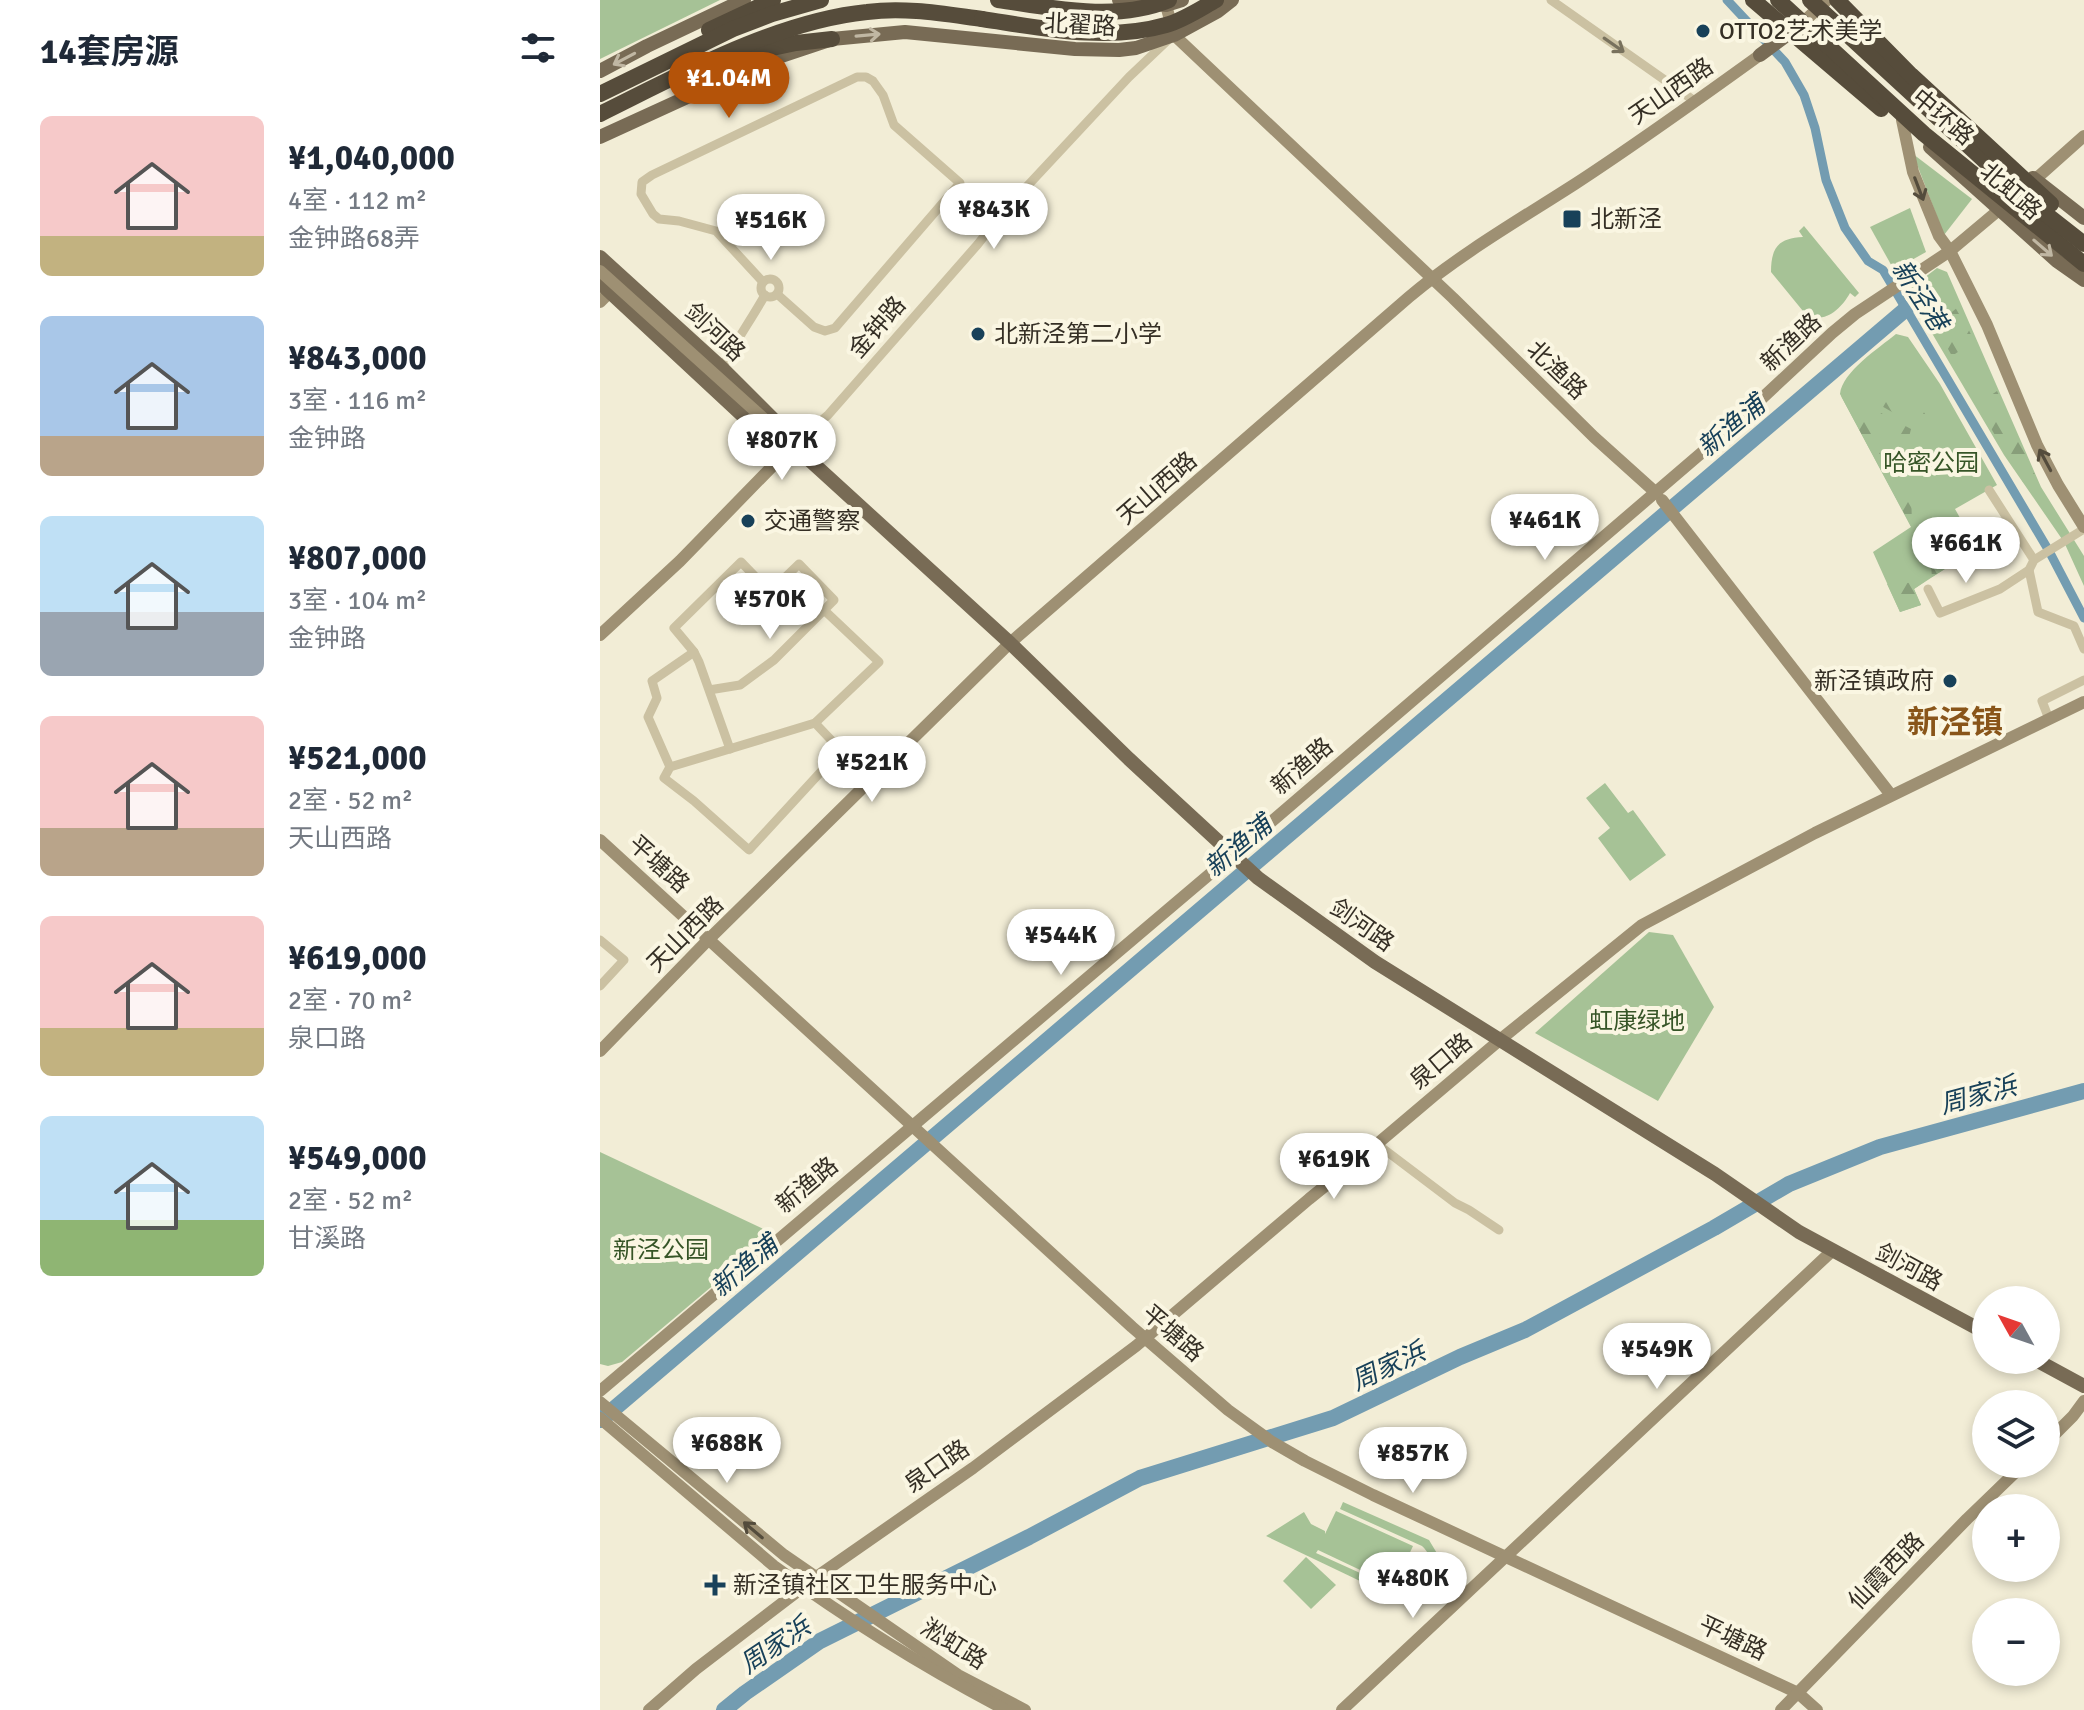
<!DOCTYPE html>
<html lang="zh">
<meta charset="utf-8">
<style>
:root{--surface:#fff;--page:#f6f6f7;--text:#1f2937;--muted:#747a83;--accent:#b45309}
body{margin:0;font-family:Signika,"Noto Sans SC",sans-serif;background:var(--page);color:var(--text);height:100vh;display:flex;flex-direction:column;font-size:30px;white-space:nowrap}
*{box-sizing:border-box;margin:0}
p{font-size:26px;color:var(--muted)}
.icon{flex:none;width:44px;height:44px;fill:none;stroke:currentColor;stroke-width:2;stroke-linecap:round;stroke-linejoin:round}
.map{position:relative;flex:1;overflow:hidden}
.details{display:flex;flex-direction:column;background:var(--surface);width:600px}
.details>*{flex:none}
.needle{width:52px;rotate:310deg}
.tools{position:absolute;left:1372px;top:1286px;display:grid;gap:16px}
.tools a{display:grid;place-items:center;width:88px;height:88px;border-radius:50%;background:var(--surface);box-shadow:0 4px 12px #0003;font-size:40px}
.price{position:absolute;translate:-50% -68px;padding:0 18px;border-radius:28px;background:#fff;color:#222;font-size:26px;line-height:52px;filter:drop-shadow(0 2px 4px #0008)}
.price::after{content:'';position:absolute;left:50%;top:48px;width:24px;height:18px;margin-left:-12px;background:inherit;clip-path:polygon(0 0,100% 0,50% 100%)}
.price.on{background:var(--accent);color:#fff}
ul{padding:0;list-style:none}
li{display:flex;align-items:center;gap:24px;height:200px;padding:0 40px}
li span{display:grid;place-items:center;flex:none;width:224px;height:160px;border-radius:12px;color:#555}
li>.icon{margin-inline-start:auto}
span .icon{width:96px;height:96px;fill:#fffc;stroke-width:1}
li b{font-size:34px}
h2{display:flex;justify-content:space-between;align-items:center;height:96px;padding:0 40px;font-size:34px}
main{display:flex;flex:1;min-height:0}
.map>svg:first-child{display:block}
.green{fill:#a6c296}
.forest{fill:url(#forest-firs)}
.lines{fill:none;stroke-linecap:round;stroke-linejoin:round}
.canal{stroke:#739cb1;stroke-width:9}
.river{stroke:#739cb1;stroke-width:16}
.street{stroke:#cbc1a2;stroke-width:9}
.secondary{stroke:#9e9073;stroke-width:12}
.primary{stroke:#786b55;stroke-width:14}
.highway{stroke:#564c3b;stroke-width:16}
.secondary-bridge{stroke:#9e9073;stroke-width:12}
.highway-bridge{stroke:#564c3b;stroke-width:16}
.oneway{stroke:#c0b7a3}
.oneway2{stroke:#78715d}
.oneway3{stroke:#544c3c}
.poi-dot{fill:#184159;stroke:#faf6e2;stroke-width:3}
.labels{text-anchor:middle;stroke-width:8;stroke-linejoin:round;paint-order:stroke}
.street-label{font-size:24px;fill:#352f25;stroke:#faf6e2}
.poi-label{font-size:24px;fill:#352f25;stroke:#faf6e2;text-anchor:start}
.park-label{font-size:24px;fill:#365527;stroke:#faf6e2}
.water-label{font-size:26px;font-style:italic;fill:#184159;stroke:#faf6e2}
.district-label{font-size:32px;font-weight:bold;fill:#895519;stroke:#faf6e2}
</style>
<main>
<section class="details">
<h2>14套房源<svg class="icon" aria-label="filters" viewBox="0 0 24 24"><path d="M4 7h16M4 17h16"/><circle cx="9" cy="7" r="2"/><circle cx="15" cy="17" r="2"/></svg></h2>
<ul>
<li><span style="background:linear-gradient(#f6c9c9 75%,#c2b280 0)"><svg class="icon" aria-label="home" viewBox="0 0 24 24"><path d="M3 11l9-7 9 7M6 9v11h12V9"/></svg></span><div><b>¥1,040,000</b><p>4室 · 112 m²</p><p>金钟路68弄</p></div></li>
<li><span style="background:linear-gradient(#a9c7e8 75%,#b9a48a 0)"><svg class="icon" aria-label="home" viewBox="0 0 24 24"><path d="M3 11l9-7 9 7M6 9v11h12V9"/></svg></span><div><b>¥843,000</b><p>3室 · 116 m²</p><p>金钟路</p></div></li>
<li><span style="background:linear-gradient(#bfe0f5 60%,#9aa5b1 0)"><svg class="icon" aria-label="home" viewBox="0 0 24 24"><path d="M3 11l9-7 9 7M6 9v11h12V9"/></svg></span><div><b>¥807,000</b><p>3室 · 104 m²</p><p>金钟路</p></div></li>
<li><span style="background:linear-gradient(#f6c9c9 70%,#b9a48a 0)"><svg class="icon" aria-label="home" viewBox="0 0 24 24"><path d="M3 11l9-7 9 7M6 9v11h12V9"/></svg></span><div><b>¥521,000</b><p>2室 · 52 m²</p><p>天山西路</p></div></li>
<li><span style="background:linear-gradient(#f6c9c9 70%,#c2b280 0)"><svg class="icon" aria-label="home" viewBox="0 0 24 24"><path d="M3 11l9-7 9 7M6 9v11h12V9"/></svg></span><div><b>¥619,000</b><p>2室 · 70 m²</p><p>泉口路</p></div></li>
<li><span style="background:linear-gradient(#bfe0f5 65%,#8fb573 0)"><svg class="icon" aria-label="home" viewBox="0 0 24 24"><path d="M3 11l9-7 9 7M6 9v11h12V9"/></svg></span><div><b>¥549,000</b><p>2室 · 52 m²</p><p>甘溪路</p></div></li>
</ul>
</section>
<div class="map">
<svg width="1484" height="1710" viewBox="0 0 1484 1710">
<defs>
<pattern id="forest-firs" width="22" height="20" patternUnits="userSpaceOnUse" patternTransform="scale(2)"><rect width="22" height="20" fill="#a6c296"/><path d="M5 1l3.5 6h-7zM16 11l3.5 6h-7z" fill="#889e7a"/></pattern>
</defs>
<rect width="100%" height="100%" fill="#f2edd6"/>
<g class="green">
<path d="M0,0H120L0,59Z"/>
<path d="M1313,154L1372,199L1344,235Z"/>
<path d="M1310,208L1326,252L1294,270L1270,227Z"/>
<path d="M1204,226L1259,293L1255,297L1250,293C1241,309 1226,323 1207,316L1171,272C1171,247 1179,238 1203,237L1199,231Z"/>
<path d="M1337,268L1347,272L1441,487L1484,556V586L1464,542L1404,455L1307,291Z"/>
<path d="M1296,334L1308,337L1340,384L1397,485L1355,509L1377,548L1314,589L1321,605L1300,612L1273,552L1311,527L1240,394C1242,372 1279,348 1296,334Z"/>
<path d="M1005,783L1028,813L1033,810L1066,855L1030,881L998,838L1010,828L986,798Z"/>
<path d="M1049,932L1073,935L1114,1007L1058,1101L935,1033Z"/>
<path d="M0,1152L174,1234L22,1362L8,1366L0,1364Z"/>
<path d="M743,1502L829,1540L838,1555L840,1565L838,1575L814,1600L804,1602L666,1536L704,1512L711,1524L725,1531V1534L736,1511L813,1546L794,1586L718,1550L716,1553L802,1592C820,1583 843,1566 822,1546L740,1509Z"/>
<path d="M706,1557L736,1585L711,1609L683,1581Z"/>
</g>
<g class="forest">
<path d="M1358,307L1374,341L1352,356L1335,326Z"/>
<path d="M1397,391L1436,477L1423,482L1377,405Z"/>
<path d="M1241,396L1277,416L1273,435L1277,439L1281,458H1286L1298,477L1311,486L1312,528Z"/>
<path d="M1302,398L1320,406L1327,417L1315,425L1278,404Z"/>
<path d="M1281,413L1311,429L1308,441C1317,458 1332,467 1349,453L1356,461L1355,467L1346,463L1335,477C1302,482 1302,460 1290,438C1287,432 1282,427 1278,422Z"/>
<path d="M1337,512L1354,530L1364,557L1332,577C1331,564 1331,552 1322,540Z"/>
<path d="M1324,582L1314,589L1321,605L1300,612L1287,584Z"/>
</g>
<g class="lines">
<path class="canal" d="M1127,0L1185,62L1204,95L1215,128L1226,180L1245,228L1268,261L1283,270L1449,551L1484,618"/>
<g class="river">
<path d="M1,1420L1306,309"/>
<path d="M124,1710L145,1693L220,1641L429,1537L540,1478L733,1418L860,1357L925,1330L1114,1228L1189,1184L1280,1147L1484,1091"/>
</g>
<g class="street">
<path d="M951,0L1096,102"/>
<circle cx="170" cy="288" r="9"/>
<path d="M163,282L116,231L79,221L59,219L53,214L41,194L42,182L52,175L257,77H266L273,81L283,95L294,125L360,183L235,328L225,331L214,327L177,294"/>
<path d="M122,368C135,342 151,320 165,295"/>
<path d="M193,445L228,415L378,244L403,212L529,77L568,40"/>
<path d="M1389,490L1434,560"/>
<path d="M1429,570L1438,612L1474,626L1484,649"/>
<path d="M1328,589L1340,613L1400,589L1429,570L1434,560L1484,529"/>
<path d="M224,610L279,662L215,723L70,767L64,778L94,801L149,850L240,751"/>
<path d="M109,690L140,685L174,660L234,600L199,564L170,592L141,562L74,628L94,652L99,662L130,749"/>
<path d="M1449,719L1442,701L1484,680"/>
<path d="M215,723L270,781"/>
<path d="M70,767L48,717L57,698L52,681L94,652"/>
<path d="M0,940L24,960L0,986"/>
<path d="M777,1144L855,1203L869,1210L899,1230"/>
</g>
<g class="secondary">
<path d="M566,5L574,35L853,298L994,437L1054,491"/>
<path d="M1199,26L1227,0"/>
<path d="M1302,120L1313,172L1339,236L1350,251L1387,325L1437,445L1458,485L1484,527"/>
<path d="M1429,185L1484,136"/>
<path d="M0,302L16,286"/>
<path d="M1062,500L1291,795"/>
<path d="M0,635L80,561L193,445"/>
<path d="M0,840L532,1327L628,1410L672,1442L705,1461L773,1495L1198,1693L1217,1710"/>
<path d="M0,1051L109,939L410,643L809,297C860,254 919,220 975,184C1038,143 1099,99 1160,55"/>
<path d="M0,1391L650,840L1127,431L1232,333L1255,314L1350,251L1406,204"/>
<path d="M0,1402L184,1555L358,1675L425,1710"/>
<path d="M0,1418L174,1566C247,1619 325,1668 406,1710"/>
<path d="M1446,1443L1473,1416L1484,1401"/>
<path d="M49,1710L96,1669L215,1578L373,1468L536,1346L709,1199L777,1144L901,1039L1042,925L1215,833L1484,702"/>
<path d="M742,1710L1232,1251"/>
<path d="M1181,1710L1367,1519L1424,1464"/>
</g>
<g class="primary">
<path d="M519,0L566,5L582,0"/>
<path d="M1160,55L1199,26"/>
<path d="M0,71L47,46L144,0"/>
<path d="M0,137L166,61L232,39L305,32L475,49L519,50L536,48L574,35L618,11L632,0"/>
<path d="M1330,147L1457,261L1484,280"/>
<path d="M1433,178L1484,218"/>
<path d="M0,257L122,368L175,421L193,445L410,643L529,759L658,878L775,962L1115,1174L1199,1232L1386,1333"/>
<path d="M0,283L158,430L193,445"/>
<path d="M1436,1360L1484,1386"/>
</g>
<g class="highway">
<path d="M109,30L173,0"/>
<path d="M148,53L196,43L232,39"/>
<path d="M0,94L133,29L172,14L221,0"/>
<path d="M0,114C81,74 177,21 267,12C306,7 344,14 382,19"/>
</g>
<path class="secondary-bridge" d="M0,271L193,445"/>
<g class="highway-bridge">
<path d="M398,0C453,8 516,22 569,0"/>
<path d="M1153,0L1281,109"/>
<path d="M1178,0L1324,134L1484,264"/>
<path d="M1210,0L1423,196L1484,244"/>
<path d="M1237,0L1311,75L1451,204"/>
<path d="M382,19C442,28 507,42 566,25C584,20 600,9 616,0"/>
</g>
</g>
<defs><path id="oneway-shaft" d="M-6 0H5M1.5-3L5.5 0L1.5 3" fill="none" stroke-width="1.6" stroke-linecap="round" stroke-linejoin="round" transform="scale(2)"/></defs>
<g class="oneway">
<use href="#oneway-shaft" transform="translate(268 35) rotate(-5)"/>
<use href="#oneway-shaft" transform="translate(24 59) rotate(152)"/>
<use href="#oneway-shaft" transform="translate(1443 248) rotate(41)"/>
</g>
<use class="oneway2" href="#oneway-shaft" transform="translate(1014 45) rotate(35)"/>
<g class="oneway3">
<use href="#oneway-shaft" transform="translate(1319 189) rotate(69)"/>
<use href="#oneway-shaft" transform="translate(1445 460) rotate(-118)"/>
<use href="#oneway-shaft" transform="translate(153 1530) rotate(-140)"/>
</g>
<g class="poi-dot">
<circle cx="1103" cy="31" r="8"/>
<rect x="962" y="209" width="20" height="20" rx="4"/>
<circle cx="378" cy="334" r="8"/>
<circle cx="148" cy="521" r="8"/>
<circle cx="1350" cy="681" r="8"/>
<path d="M111 1573h8v8h8v8h-8v8h-8v-8h-8v-8h8z"/>
</g>
<g class="labels">
<g class="street-label">
<text transform="translate(480 25) rotate(3)" y="8">北翟路</text>
<text transform="translate(1071 91) rotate(-35)" y="8">天山西路</text>
<text transform="translate(1343 117) rotate(40)" y="8">中环路</text>
<text transform="translate(1411 191) rotate(41)" y="8">北虹路</text>
<text transform="translate(277 327) rotate(-49)" y="8">金钟路</text>
<text transform="translate(115 332) rotate(43)" y="8">剑河路</text>
<text transform="translate(1191 342) rotate(-43)" y="8">新渔路</text>
<text transform="translate(957 370) rotate(44)" y="8">北渔路</text>
<text transform="translate(557 488) rotate(-41)" y="8">天山西路</text>
<text transform="translate(702 766) rotate(-41)" y="8">新渔路</text>
<text transform="translate(59 864) rotate(42)" y="8">平塘路</text>
<text transform="translate(762 925) rotate(35)" y="8">剑河路</text>
<text transform="translate(85 934) rotate(-45)" y="8">天山西路</text>
<text transform="translate(841 1061) rotate(-40)" y="8">泉口路</text>
<text transform="translate(207 1185) rotate(-40)" y="8">新渔路</text>
<text transform="translate(1309 1267) rotate(28)" y="8">剑河路</text>
<text transform="translate(573 1333) rotate(41)" y="8">平塘路</text>
<text transform="translate(337 1466) rotate(-35)" y="8">泉口路</text>
<text transform="translate(1286 1571) rotate(-46)" y="8">仙霞西路</text>
<text transform="translate(1133 1638) rotate(25)" y="8">平塘路</text>
<text transform="translate(354 1644) rotate(32)" y="8">淞虹路</text>
</g>
<g class="poi-label">
<text x="1119" y="39">OTTO2艺术美学</text>
<text x="990" y="227">北新泾</text>
<text x="394" y="342">北新泾第二小学</text>
<text x="164" y="529">交通警察</text>
<text x="1334" y="689" text-anchor="end">新泾镇政府</text>
<text x="133" y="1593">新泾镇社区卫生服务中心</text>
</g>
<g class="park-label">
<text x="1331" y="471">哈密公园</text>
<text x="1037" y="1029">虹康绿地</text>
<text x="61" y="1258">新泾公园</text>
</g>
<g class="water-label">
<text transform="translate(1320 295) rotate(57)" y="9">新泾港</text>
<text transform="translate(1131 426) rotate(-40)" y="9">新渔浦</text>
<text transform="translate(638 846) rotate(-40)" y="9">新渔浦</text>
<text transform="translate(1378 1095) rotate(-15)" y="9">周家浜</text>
<text transform="translate(144 1266) rotate(-40)" y="9">新渔浦</text>
<text transform="translate(788 1366) rotate(-25)" y="9">周家浜</text>
<text transform="translate(175 1645) rotate(-34)" y="9">周家浜</text>
</g>
<g class="district-label">
<text x="1355" y="733">新泾镇</text>
</g>
</g>
</svg>
<div class="tools">
<a><svg class="needle" viewBox="-14 -14 28 28"><path d="M0-13l5 13h-10z" fill="#e53935"/><path d="M0 13l5-13h-10z" fill="#747a83"/></svg></a>
<a><svg class="icon" aria-label="layers" viewBox="0 0 24 24"><path d="M12 4l9 5-9 5-9-5zM3 14l9 5 9-5"/></svg></a>
<a>+</a>
<a>−</a>
</div>
<b class="price on" style="left:129px;top:120px">¥1.04M</b>
<b class="price" style="left:394px;top:251px">¥843K</b>
<b class="price" style="left:171px;top:262px">¥516K</b>
<b class="price" style="left:182px;top:482px">¥807K</b>
<b class="price" style="left:945px;top:562px">¥461K</b>
<b class="price" style="left:1366px;top:585px">¥661K</b>
<b class="price" style="left:170px;top:641px">¥570K</b>
<b class="price" style="left:272px;top:804px">¥521K</b>
<b class="price" style="left:461px;top:977px">¥544K</b>
<b class="price" style="left:734px;top:1201px">¥619K</b>
<b class="price" style="left:1057px;top:1391px">¥549K</b>
<b class="price" style="left:127px;top:1485px">¥688K</b>
<b class="price" style="left:813px;top:1495px">¥857K</b>
<b class="price" style="left:813px;top:1620px">¥480K</b>
</div>
</main>
